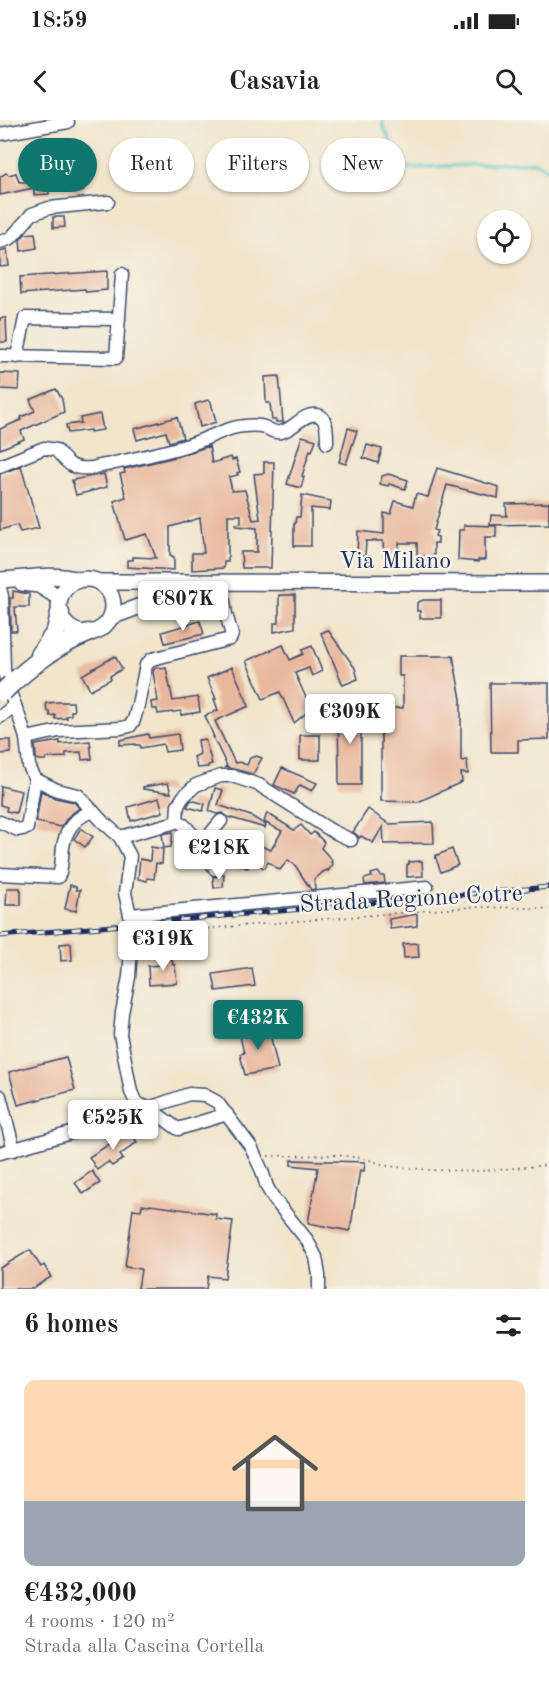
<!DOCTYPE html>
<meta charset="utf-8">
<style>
:root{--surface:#fff;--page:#f2f2f2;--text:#222;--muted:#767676;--line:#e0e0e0;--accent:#0f766e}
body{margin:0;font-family:"Old Standard TT",serif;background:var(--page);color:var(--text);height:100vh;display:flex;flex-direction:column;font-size:22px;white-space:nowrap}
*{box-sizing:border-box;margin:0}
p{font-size:20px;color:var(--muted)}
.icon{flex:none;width:33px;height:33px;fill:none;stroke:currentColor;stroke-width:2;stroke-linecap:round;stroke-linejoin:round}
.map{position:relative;height:1169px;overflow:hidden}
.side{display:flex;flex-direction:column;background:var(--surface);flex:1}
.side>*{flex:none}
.hud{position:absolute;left:18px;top:18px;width:513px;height:54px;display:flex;gap:12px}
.controls{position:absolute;left:477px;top:90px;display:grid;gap:12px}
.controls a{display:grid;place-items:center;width:54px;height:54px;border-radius:50%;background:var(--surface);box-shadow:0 2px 4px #0004;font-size:30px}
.price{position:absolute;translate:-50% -51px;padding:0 14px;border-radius:6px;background:#fff;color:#222;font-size:20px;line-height:39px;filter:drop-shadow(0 2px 3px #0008)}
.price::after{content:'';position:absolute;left:50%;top:36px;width:18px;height:14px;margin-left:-9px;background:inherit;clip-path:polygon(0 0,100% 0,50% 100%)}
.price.active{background:var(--accent);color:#fff}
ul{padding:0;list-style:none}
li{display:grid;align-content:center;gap:12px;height:318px;padding:0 24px}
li+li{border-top:2px solid var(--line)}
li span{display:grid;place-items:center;height:186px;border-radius:12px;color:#555}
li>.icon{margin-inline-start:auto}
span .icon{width:108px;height:108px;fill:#fffc;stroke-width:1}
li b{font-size:26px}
h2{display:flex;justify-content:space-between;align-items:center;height:72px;padding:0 24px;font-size:26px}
.pill{padding:0 21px;border-radius:27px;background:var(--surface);box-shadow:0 2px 4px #0004;font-size:21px;line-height:54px}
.pill.active{background:var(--accent);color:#fff}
.status{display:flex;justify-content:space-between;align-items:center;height:42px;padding:0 30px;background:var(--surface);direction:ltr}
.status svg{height:16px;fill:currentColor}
header{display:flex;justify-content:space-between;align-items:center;height:78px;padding:0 24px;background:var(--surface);font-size:27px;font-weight:700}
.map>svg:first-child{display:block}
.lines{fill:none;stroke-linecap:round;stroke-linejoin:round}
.stream{stroke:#58c5cc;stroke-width:3}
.building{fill:#e9b79c}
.minor-casing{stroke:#3b4a6e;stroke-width:15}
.major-casing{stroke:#3b4a6e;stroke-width:18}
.highway-casing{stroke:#3b4a6e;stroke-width:21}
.path{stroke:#3b4a6e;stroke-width:1.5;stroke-dasharray:1.5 4.5;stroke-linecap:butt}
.minor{stroke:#fff;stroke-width:12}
.major{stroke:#fff;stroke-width:15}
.highway{stroke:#fff;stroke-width:18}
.rail-casing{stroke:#1b2f5e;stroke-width:5}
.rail{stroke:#f7f3e8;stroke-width:3;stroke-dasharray:9;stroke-linecap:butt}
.highway-bridge-casing{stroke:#3b4a6e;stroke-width:21;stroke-linecap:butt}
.highway-bridge{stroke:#fff;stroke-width:18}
.labels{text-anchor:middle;stroke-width:5;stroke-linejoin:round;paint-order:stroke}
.street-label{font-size:24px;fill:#1b2f5e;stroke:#f7f3e8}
</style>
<div class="status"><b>18:59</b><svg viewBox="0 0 49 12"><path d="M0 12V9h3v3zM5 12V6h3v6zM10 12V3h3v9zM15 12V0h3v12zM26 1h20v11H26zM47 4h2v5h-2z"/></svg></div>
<header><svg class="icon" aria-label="back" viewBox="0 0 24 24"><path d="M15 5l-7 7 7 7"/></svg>Casavia<svg class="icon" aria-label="search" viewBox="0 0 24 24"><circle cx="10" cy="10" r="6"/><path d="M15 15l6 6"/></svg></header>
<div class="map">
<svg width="549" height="1169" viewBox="0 0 549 1169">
<rect width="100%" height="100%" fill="#f7f3e8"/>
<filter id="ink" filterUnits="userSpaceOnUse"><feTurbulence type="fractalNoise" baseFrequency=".0167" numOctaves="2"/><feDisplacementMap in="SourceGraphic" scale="12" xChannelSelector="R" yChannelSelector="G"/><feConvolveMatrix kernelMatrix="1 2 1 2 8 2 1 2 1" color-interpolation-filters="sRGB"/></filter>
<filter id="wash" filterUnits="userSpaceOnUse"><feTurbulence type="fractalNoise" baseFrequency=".008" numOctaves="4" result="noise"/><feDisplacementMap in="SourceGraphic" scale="24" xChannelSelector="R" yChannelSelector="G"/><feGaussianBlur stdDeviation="1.35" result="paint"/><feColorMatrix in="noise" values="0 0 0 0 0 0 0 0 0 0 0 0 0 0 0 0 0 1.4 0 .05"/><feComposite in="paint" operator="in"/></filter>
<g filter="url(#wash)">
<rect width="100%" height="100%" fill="#f1e5cb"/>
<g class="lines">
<path class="stream" d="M383,0V6L404,48L535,42L549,50"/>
</g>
<g id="blocks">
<g class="building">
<path d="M6,53L9,55L16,53L19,62H49V74L34,75V68L0,75V57Z"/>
<path d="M82,56L84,71L75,73V71H70L68,57Z"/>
<path d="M53,97H64L65,107L53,108Z"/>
<path d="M35,113L37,128L21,131L20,120L25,114Z"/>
<path d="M7,129L9,146L0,147V131Z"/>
<path d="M107,151V170L86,172L85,169L21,174L20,157Z"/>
<path d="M0,198H6L7,222H0Z"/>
<path d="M0,253L20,254L19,270L0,269Z"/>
<path d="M279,256L283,302H276V300H272L270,283H266L265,257Z"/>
<path d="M56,269L62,279L64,292L21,311L24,319L0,329V309L21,300V297L35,291L30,280Z"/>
<path d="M208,280L211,282L216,302L200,307L195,284Z"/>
<path d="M100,294L103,310L90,312V310L68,313L66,305L81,303L80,298Z"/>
<path d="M177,297L183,318L169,322L166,312L137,320L134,309Z"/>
<path d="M348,308L357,311L346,344L339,342Z"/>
<path d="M302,316L316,320L312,331L310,330L302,356L304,357L301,368L287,364Z"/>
<path d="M367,325L382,329L378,343L363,338Z"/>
<path d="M209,326L212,343L231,337L232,340L236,339L240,352L237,353L238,355L229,357L232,371L245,370L253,400L260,399L254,354L264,353V342H274L271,448H242L241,432H257V408L236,406V404L241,403V395H228V442H224V448L192,450V433H204L200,398L170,407V435L174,437V450L127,447V440H133V437L156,438L147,414L125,420L114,381L126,377L120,354L125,353L124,349L176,337Z"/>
<path d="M21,346L39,408L20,412L17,405L0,410V354Z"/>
<path d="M437,348L499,367L498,378L447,365L434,410L437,411L435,416L438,417V423H434V436H417V423H399V436H384L383,421H366L365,436H357L358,411L384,414V393L391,394L395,381L413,386L416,374L428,377Z"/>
<path d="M104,354L107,367L76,375L72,360Z"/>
<path d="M388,354L408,360L405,369L389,364L388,366L380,364L382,356Z"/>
<path d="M302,375L331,381L330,390L311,388V426H294V404H295L296,397H300Z"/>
<path d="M549,383V404L490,405L491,395L507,396L506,384Z"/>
<path d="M464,405L496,406V417H485V440H478V442L458,440L459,410H464Z"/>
<path d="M13,471L29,474V487H15L17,511H11L10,478H13Z"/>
<path d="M279,475H295V508L274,512V503H279Z"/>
<path d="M423,480H441V498H420V491H417V483Z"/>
<path d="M200,501L204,514L165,523L162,512Z"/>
<path d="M328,510L355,548L358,559L343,565L321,513Z"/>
<path d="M283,525L290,540L303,534L302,530L312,526L322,551L312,556L309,548L295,553L311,589L294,603L280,572L263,579L246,541Z"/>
<path d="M115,536L122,549L110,556L111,559L90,570L82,555Z"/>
<path d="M399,536H453L461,579V641L467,640L468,654L461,653L462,662L418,682L381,681V588H403V556H399Z"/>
<path d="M160,547L161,549L166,548L173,581L198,577L200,592L181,595V591L158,594L157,589H152L151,582L158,581L153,552L155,548Z"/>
<path d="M232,547L249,586L215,601L235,643L239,642L247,645L250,638L256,636L262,638L253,654L225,647L227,646L213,617H214L205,596L218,590L214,579H216L207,558Z"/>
<path d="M490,563H549V619L518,620V632H491Z"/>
<path d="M60,582H73L74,591H71V595L66,596L67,598L55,599V595L50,596L49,591H47L46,583Z"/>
<path d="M338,586H361V665H339Z"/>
<path d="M148,614L149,618L178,614L180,630L165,632L163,624L141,628L140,625H136V624L120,625V620Z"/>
<rect x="300" y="615" width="20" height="25"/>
<path d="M205,619L212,644L208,645V647L197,648L194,637L200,634L198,620Z"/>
<path d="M0,620H11V633L0,634Z"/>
<path d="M60,621V624L90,621L92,639L82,640L81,632L66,633V637L46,638V640H39L36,638L35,625Z"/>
<path d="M282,648L317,663L312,671L300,665L294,674L274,665Z"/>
<path d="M168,663L171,673L143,669V667Z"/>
<path d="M1,666L21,671L16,693L6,691L7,687L0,685Z"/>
<path d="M215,668L223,670L218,685L251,696L266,705L265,708L228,697L223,693L217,694L209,691Z"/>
<path d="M41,671L55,678L74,682L79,688L68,697L61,707L36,702Z"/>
<path d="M159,678L163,692L131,701L128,687Z"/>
<path d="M191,680L205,684L203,691L187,687Z"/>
<path d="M368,689L389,704L433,702L434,723L384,724L383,706L373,723L361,716L359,718L357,715L353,712Z"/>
<path d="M267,693L294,710L301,705L310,715L314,712L324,722L321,728L332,740L331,742L333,744L328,751L327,750L323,752L314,760L315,769L311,770L295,745L288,740L280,750L268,742L265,748H263L253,741L247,748L217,736L215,732L223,715L242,723L244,719L271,730L282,711L264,702Z"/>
<path d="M81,708L93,717L85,727L74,719Z"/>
<path d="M173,712L171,727L164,728L162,714Z"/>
<path d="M151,727L163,729L162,744L156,743L154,759L147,758V761L138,759L140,739L150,741Z"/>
<path d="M452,729L458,745L441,752L435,736Z"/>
<path d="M422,741L423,756L407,757V745L409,744V742Z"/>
<path d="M378,752L381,756H384L385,763L365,765L364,759L372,757L371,754Z"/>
<path d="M221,754H224L223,767L214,768L213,757L219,756Z"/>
<path d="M70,765L76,767V770H80L76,791L65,789Z"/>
<path d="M7,768H20V770H21V785H6Z"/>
<path d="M417,794V806L390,809L389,799Z"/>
<path d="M71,823L72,840L61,841L60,824Z"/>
<path d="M418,823L419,837L404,838L403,824Z"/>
<path d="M171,834L173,845H175L177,863L149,865L148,846L161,845L159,835Z"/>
<path d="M252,848L255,866L216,871L213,854Z"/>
<path d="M268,905L278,949L245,955L240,934L244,933L239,912Z"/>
<path d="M66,937L75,970L18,985L9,952Z"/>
<path d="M130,1011L137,1022L120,1035L123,1039L112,1046L108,1042L97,1050L89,1037Z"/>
<path d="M291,1040L365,1042L364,1051L360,1050L350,1111L308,1103L318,1048L291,1045Z"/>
<path d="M92,1051L100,1063L83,1074L75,1063Z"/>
<path d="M142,1085L150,1086V1085L216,1094V1099L233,1101L225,1158L208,1156L206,1169H138L141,1149L125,1147L133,1089L141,1090Z"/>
<path d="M30,1130L41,1147L44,1145L51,1157L31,1169H0V1148Z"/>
</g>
</g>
</g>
<g filter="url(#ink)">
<use href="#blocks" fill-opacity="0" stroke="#3b4a6e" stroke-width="1.5"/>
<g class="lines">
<g class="minor-casing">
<g id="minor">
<path d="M0,14L68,2"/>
<path d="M0,122L11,118L32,94L49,88L108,82"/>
<path d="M0,236L116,238L122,154"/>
<path d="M17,237L25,198L119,199"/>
<path d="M0,346L44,328L56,330C68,344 72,350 92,348C123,341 155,335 185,326C203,321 219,311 237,307C245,306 256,304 264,307C270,309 274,314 281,312C293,310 304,292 317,295C328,297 327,315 327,323"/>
<path d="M0,468L2,476L4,550L7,565L20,599L26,618L29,646L35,659L57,670L78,675L102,701L120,717L130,736L125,773L132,804V815L129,857L122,893L120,914L131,972L136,983L149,988L189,974L204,975L217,982L251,1027L262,1051L267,1067L274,1079L307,1120L316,1137L319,1155V1169"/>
<path d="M0,597L15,585"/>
<path d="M26,618L59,611L121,608L130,606L134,600L138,585L146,545L152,539L230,519L232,515L226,494L221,466"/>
<path d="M177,700C189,707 191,715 202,724L204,730L215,749"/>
<path d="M0,702L18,710L27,708L35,659"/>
<path d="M120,717L173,703L177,700L178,685L184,676L196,665L221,656H232L259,665L332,711L351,720"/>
<path d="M202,724L221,701"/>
<path d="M0,754L58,757C62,750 61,744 62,737C63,715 70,699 93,691"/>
<path d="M130,795L427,767"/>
<path d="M0,976L14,1030"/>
<path d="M0,1033L128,997L149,988L178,1009L227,994"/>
</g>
</g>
<g class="major-casing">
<g id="major">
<circle cx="86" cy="486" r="27"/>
<path d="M0,460C26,459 52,452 78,460"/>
<path d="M99,462L549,463"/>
<path d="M22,463L39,465L60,478"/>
<path d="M111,497L170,475L202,469"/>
</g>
</g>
<g class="highway-casing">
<g id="highway">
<path d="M40,535L56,511L60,493"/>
<path d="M11,564C37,541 56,526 88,513"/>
</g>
</g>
<g class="path">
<path d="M142,814L470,787L533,788L549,789"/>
<path d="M268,1036L336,1035L363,1038L388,1046L430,1050L480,1051L549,1045"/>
</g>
<use href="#minor" class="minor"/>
<use href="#major" class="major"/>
<use href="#highway" class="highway"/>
<g class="rail-casing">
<path id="rail" d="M0,816L549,767"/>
</g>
<use href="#rail" class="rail"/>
<g class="highway-bridge-casing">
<path id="highway-bridge" d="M3,572L11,564"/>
</g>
<use href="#highway-bridge" class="highway-bridge"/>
</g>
</g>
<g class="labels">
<g class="street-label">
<text x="395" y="448">Via Milano</text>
<text transform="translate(411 778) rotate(-3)" y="8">Strada Regione Cotre</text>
</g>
</g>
</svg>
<div class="controls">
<a><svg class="icon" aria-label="locate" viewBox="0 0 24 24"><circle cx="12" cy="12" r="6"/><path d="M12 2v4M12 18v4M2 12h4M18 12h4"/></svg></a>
</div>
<b class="price" style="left:183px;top:512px">€807K</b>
<b class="price" style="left:350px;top:625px">€309K</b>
<b class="price" style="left:219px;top:761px">€218K</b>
<b class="price" style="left:163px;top:852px">€319K</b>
<b class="price active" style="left:258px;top:931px">€432K</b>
<b class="price" style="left:113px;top:1031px">€525K</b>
<div class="hud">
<a class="pill active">Buy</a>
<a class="pill">Rent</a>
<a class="pill">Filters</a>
<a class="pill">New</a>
</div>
</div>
<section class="side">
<h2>6 homes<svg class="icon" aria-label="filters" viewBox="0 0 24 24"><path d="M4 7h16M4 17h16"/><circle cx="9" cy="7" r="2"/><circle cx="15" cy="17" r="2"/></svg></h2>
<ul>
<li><span style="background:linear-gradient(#ffd9b3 65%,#9aa5b1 0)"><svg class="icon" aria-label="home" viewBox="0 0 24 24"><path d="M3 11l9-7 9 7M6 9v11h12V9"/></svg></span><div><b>€432,000</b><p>4 rooms · 120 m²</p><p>Strada alla Cascina Cortella</p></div></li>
</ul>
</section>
